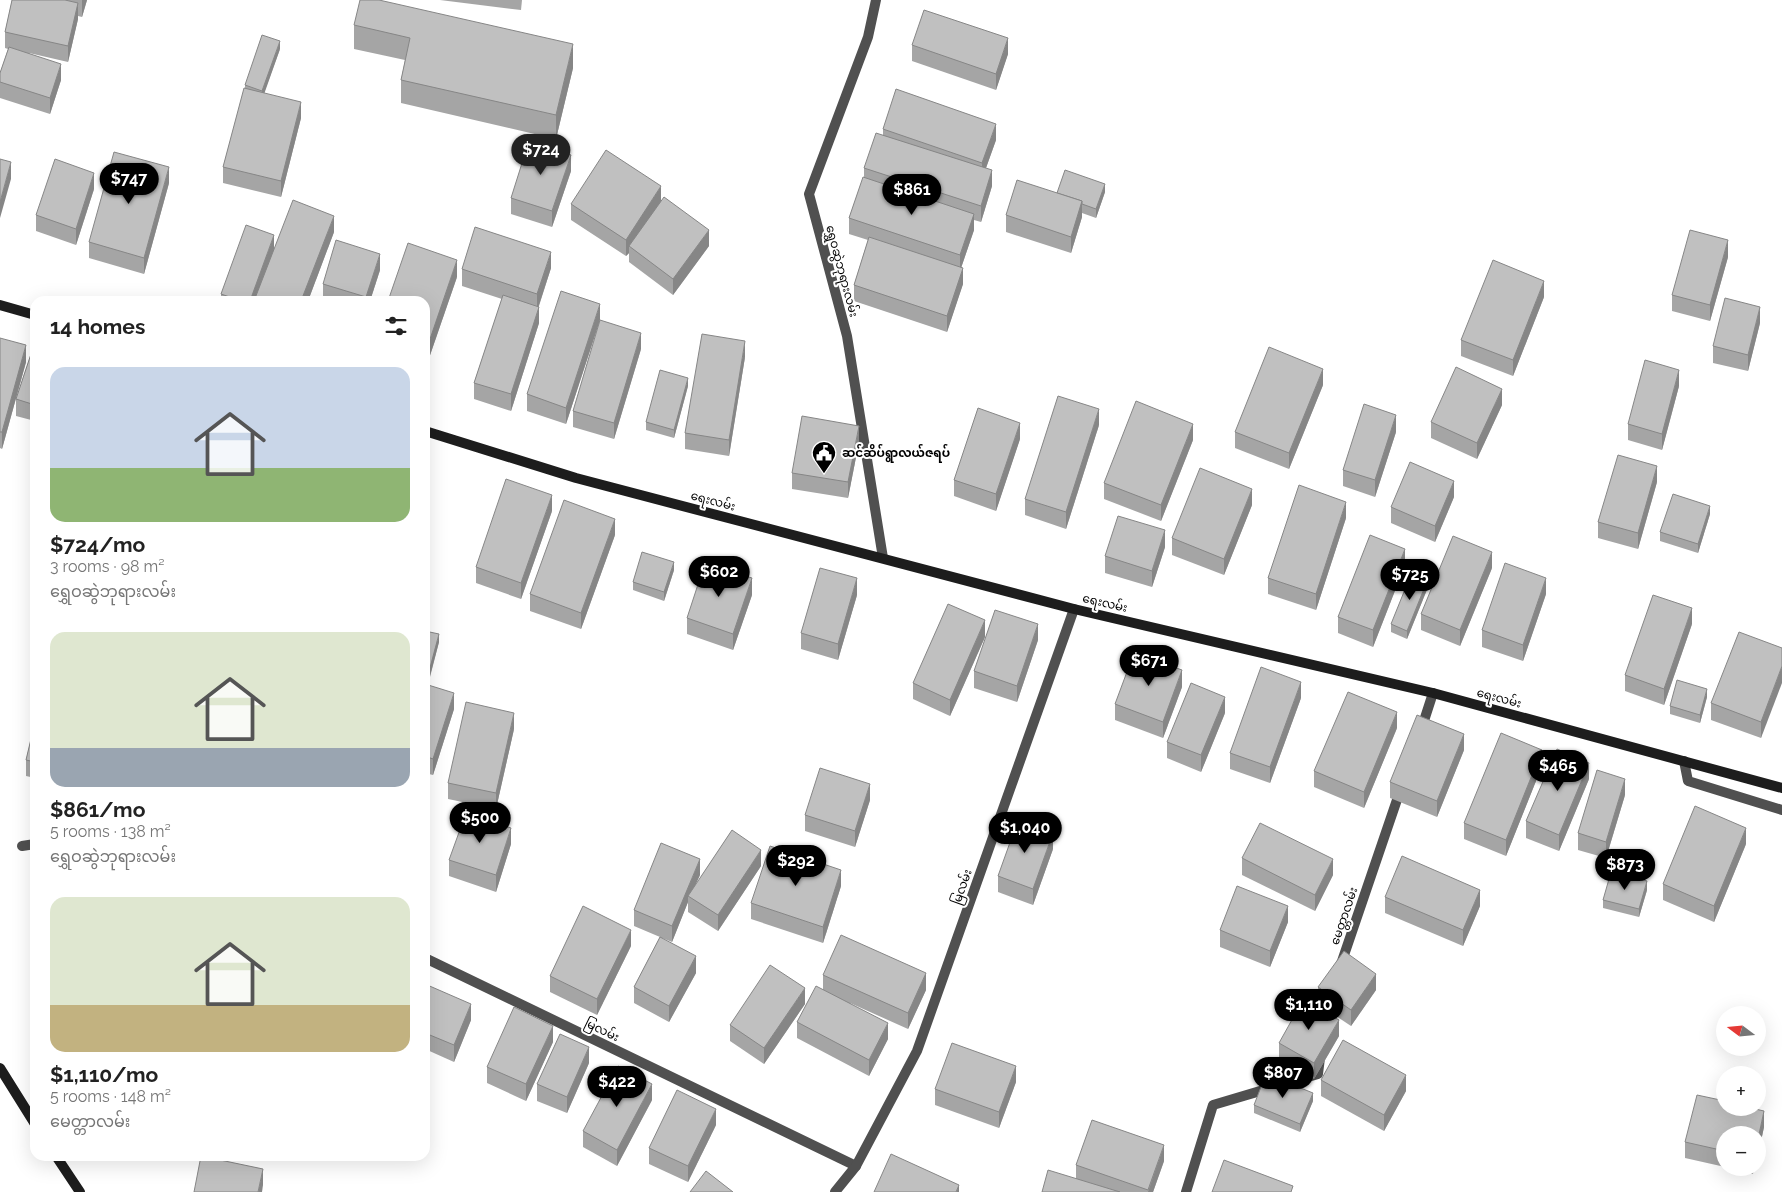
<!DOCTYPE html>
<meta charset="utf-8">
<style>
:root{--surface:#fff;--page:#f6f6f6;--text:#222;--muted:#767676;--accent:#000}
body{margin:0;font-family:Raleway,"Noto Sans Myanmar",sans-serif;background:var(--page);color:var(--text);height:100vh;display:flex;flex-direction:column;font-size:19px;white-space:nowrap}
*{box-sizing:border-box;margin:0}
p{font-size:16px;color:var(--muted)}
.icon{flex:none;width:28px;height:28px;fill:none;stroke:currentColor;stroke-width:2;stroke-linecap:round;stroke-linejoin:round}
.map{position:relative;flex:1;overflow:hidden}
.drawer{position:absolute;left:30px;top:296px;width:400px;height:865px;display:flex;flex-direction:column;background:var(--surface);border-radius:15px;box-shadow:0 5px 20px #0002}
.drawer>*{flex:none}
.needle{width:32px;rotate:286deg}
.buttons{position:absolute;left:1716px;top:1006px;display:grid;gap:10px}
.buttons a{display:grid;place-items:center;width:50px;height:50px;border-radius:50%;background:var(--surface);box-shadow:0 5px 20px #0002;font-size:25px}
.price{position:absolute;translate:-50% -42px;padding:0 11px;border-radius:18px;background:var(--accent);color:#fff;font-size:16px;line-height:32px;filter:drop-shadow(0 1px 2px #0008)}
.price::after{content:'';position:absolute;left:50%;top:30px;width:15px;height:11px;margin-left:-8px;background:inherit;clip-path:polygon(0 0,100% 0,50% 100%)}
.price.on{background:#222;color:#fff}
ul{padding:0;list-style:none}
li{display:grid;align-content:center;gap:10px;height:265px;padding:0 20px}
li span{display:grid;place-items:center;height:155px;border-radius:15px;color:#555}
li>.icon{margin-inline-start:auto}
span .icon{width:90px;height:90px;fill:#fffc;stroke-width:1}
li b{font-size:21px}
h2{display:flex;justify-content:space-between;align-items:center;height:60px;padding:0 20px;font-size:21px}
.map>svg:first-child{display:block}
.lines{fill:none;stroke-linecap:round;stroke-linejoin:round}
.street{stroke:#505050;stroke-width:10}
.secondary{stroke:#1d1d1d;stroke-width:10}
.wall{fill:#a5a5a5}
.shaded-wall{fill:#868686}
.building{fill:#c0c0c0;stroke:#868686}
.labels{text-anchor:middle;stroke-width:4;stroke-linejoin:round;paint-order:stroke}
.street-label{font-size:12px;fill:#000;stroke:#fff}
.poi-label{font-size:12px;font-weight:bold;fill:#000;stroke:#fff;text-anchor:start}
</style>
<div class="map">
<svg width="1782" height="1192" viewBox="0 0 1782 1192">
<rect width="100%" height="100%" fill="#fff"/>
<g class="lines">
<g class="street">
<path d="M876,0L868,37L809,194L847,336L883,558"/>
<path d="M1421,730L1433,693"/>
<path d="M1684,761L1688,781L1782,810"/>
<path d="M22,846L35,844"/>
<path d="M425,958L856,1166"/>
<path d="M1341,964L1401,788"/>
<path d="M835,1192L856,1166L917,1051L1074,609"/>
<path d="M1186,1192L1213,1105L1318,1074L1320,1058"/>
</g>
<g class="secondary">
<path d="M0,305L35,315"/>
<path d="M425,431L576,478L1074,609L1433,693L1782,788"/>
<path d="M0,1068L35,1124"/>
<path d="M56,1156L80,1192"/>
</g>
</g>
<g class="wall">
<path d="M12,0H87L82,17L78,16V19L68,62L29,53L61,80L50,114L0,98V73L8,49L5,48V32Z"/>
<path d="M440,0H522L521,10Z"/>
<path d="M354,25L573,68L556,139L401,103V80L405,60L354,49Z"/>
<path d="M912,45L1008,54L996,90L912,61Z"/>
<path d="M280,49L264,93L301,118L281,197L223,183V167L245,88V85Z"/>
<path d="M883,129L996,140L986,168L992,186L981,222L974,220V230L961,268L963,284L947,332L854,301V285L868,240L849,234V218L864,177V168L883,135Z"/>
<path d="M571,171L552,227L511,214V198Z"/>
<path d="M169,183L144,274L89,258V242Z"/>
<path d="M94,189L76,245L36,231V215Z"/>
<path d="M1105,192L1096,218L1082,213V217L1071,253L1006,232V215L1057,193Z"/>
<path d="M661,202L709,246L673,295L629,262V253L626,256L571,220V204Z"/>
<path d="M334,232L308,301H221V294L274,248Z"/>
<path d="M1728,257L1710,321L1672,311V295Z"/>
<path d="M551,268L539,306V323L511,411L474,399V383L502,299L462,286V269Z"/>
<path d="M380,270L370,301H327L323,300V284Z"/>
<path d="M457,277L428,361L425,360V301Z"/>
<path d="M1544,297L1513,376L1461,356V340Z"/>
<path d="M600,320L566,424L527,411V394Z"/>
<path d="M1760,323L1748,371L1713,363V346Z"/>
<path d="M0,338L26,362L2,449L0,448Z"/>
<path d="M35,342V421L16,416V399Z"/>
<path d="M641,349L614,439L573,427V411Z"/>
<path d="M745,357L729,456L685,449V433Z"/>
<path d="M1323,385L1289,469L1235,448V432Z"/>
<path d="M688,386L674,438L646,430V422Z"/>
<path d="M1679,386L1662,450L1628,440V424Z"/>
<path d="M1502,405L1477,459L1431,438V422Z"/>
<path d="M1099,425L1066,529L1025,515V499Z"/>
<path d="M1396,432L1375,497L1343,486V470Z"/>
<path d="M1020,439L996,511L954,496V480Z"/>
<path d="M1193,440L1161,521L1104,499V483Z"/>
<path d="M859,442L848,498L792,489V473Z"/>
<path d="M1657,482L1638,549L1598,538V522Z"/>
<path d="M1454,497L1435,542L1391,523V507Z"/>
<path d="M1252,505L1224,575L1172,555V538Z"/>
<path d="M552,511L521,599L476,583V567Z"/>
<path d="M1710,514L1698,553L1660,541V532Z"/>
<path d="M1346,518L1316,610L1268,594V578Z"/>
<path d="M615,535L581,629L530,611V594Z"/>
<path d="M1165,547L1152,587L1105,573V556Z"/>
<path d="M1405,565L1373,647L1338,633V617Z"/>
<path d="M1492,568L1460,646L1421,630V614Z"/>
<path d="M674,570L664,601L633,590V582Z"/>
<path d="M1428,587L1407,639L1391,632V624Z"/>
<path d="M1546,594L1523,661L1482,647V630Z"/>
<path d="M752,595L733,650L687,634V618Z"/>
<path d="M857,595L838,660L801,649V633Z"/>
<path d="M1692,624L1664,705L1625,691V675Z"/>
<path d="M425,631L439,642L428,685L454,709L433,775L425,773Z"/>
<path d="M985,637L950,716L913,699V683Z"/>
<path d="M1038,640L1017,702L974,688V671Z"/>
<path d="M1782,648L1761,738L1711,720V703Z"/>
<path d="M1182,687L1163,738L1115,720V704Z"/>
<path d="M1707,697L1700,723L1670,714V706Z"/>
<path d="M1301,698L1270,783L1230,769V753Z"/>
<path d="M1225,713L1201,772L1167,758V742Z"/>
<path d="M35,722V778L26,776V760Z"/>
<path d="M1397,728L1364,808L1314,787V771Z"/>
<path d="M514,729L496,809L448,799V783Z"/>
<path d="M1464,750L1437,817L1390,798V782Z"/>
<path d="M1542,766L1506,856L1464,839V823Z"/>
<path d="M1589,779L1559,851L1526,838V821Z"/>
<path d="M1625,795L1606,858L1578,850V833Z"/>
<path d="M870,800L855,847L805,831V815Z"/>
<path d="M511,844L496,892L449,876V860Z"/>
<path d="M1746,844L1714,922L1663,900V884Z"/>
<path d="M1053,849L1033,905L998,892V876Z"/>
<path d="M1242,858L1333,875L1315,911L1242,875Z"/>
<path d="M761,866L718,931L688,912V902L672,942L662,938L696,973L669,1022L634,1003V987L660,937L634,926V910L700,875L695,885Z"/>
<path d="M841,886L823,943L751,919V903Z"/>
<path d="M1647,890L1639,917L1603,908V900Z"/>
<path d="M1385,897L1480,906L1463,946L1385,913Z"/>
<path d="M1288,922L1270,967L1220,947V930Z"/>
<path d="M631,946L597,1015L550,992V976Z"/>
<path d="M823,975L926,990L908,1029L850,1003L888,1039L869,1076L797,1038V1022L823,989Z"/>
<path d="M425,984L471,1020L454,1062L425,1049Z"/>
<path d="M1318,987L1376,990L1351,1026L1318,1004Z"/>
<path d="M805,1004L764,1064L730,1041V1025Z"/>
<path d="M1339,1036L1314,1079L1279,1059V1043Z"/>
<path d="M553,1042L526,1101L487,1083V1067Z"/>
<path d="M589,1063L567,1113L537,1101V1084Z"/>
<path d="M1321,1080L1406,1091L1384,1131L1321,1096Z"/>
<path d="M1016,1082L999,1128L935,1105V1089Z"/>
<path d="M652,1100L617,1166L583,1147V1131Z"/>
<path d="M1313,1101L1300,1132L1254,1113V1105Z"/>
<path d="M716,1125L688,1182L649,1164V1148Z"/>
<path d="M1764,1127L1758,1155V1135H1725V1167L1685,1158V1142Z"/>
<path d="M1164,1161L1153,1192H1042L1076,1179V1165Z"/>
<path d="M1726,1168H1754L1753,1174Z"/>
</g>
<g class="shaded-wall">
<path d="M82,0H87L82,17Z"/>
<path d="M78,3V19L68,62V46Z"/>
<path d="M1008,38V54L996,90V74Z"/>
<path d="M280,41V49L262,100V91Z"/>
<path d="M573,44V68L556,139V115Z"/>
<path d="M61,64V80L50,114V98Z"/>
<path d="M301,102V118L281,197V181Z"/>
<path d="M996,124V140L982,179V163Z"/>
<path d="M571,155V171L552,227V211Z"/>
<path d="M11,162V179L0,218V202Z"/>
<path d="M169,167V183L144,274V258Z"/>
<path d="M992,170V186L981,222V206Z"/>
<path d="M94,173V189L76,245V229Z"/>
<path d="M1105,184V192L1096,218V209Z"/>
<path d="M661,186V202L629,246V253L626,256V240Z"/>
<path d="M1082,201V217L1071,253V237Z"/>
<path d="M974,214V230L960,271V255Z"/>
<path d="M334,216V232L308,301H301Z"/>
<path d="M709,230V246L673,295V279Z"/>
<path d="M274,235V251L256,301H250Z"/>
<path d="M1728,240V257L1710,321V305Z"/>
<path d="M551,252V268L537,311V294Z"/>
<path d="M380,254V270L370,301H366V297Z"/>
<path d="M457,260V277L428,361V345Z"/>
<path d="M963,268V284L947,332V316Z"/>
<path d="M1544,281V297L1513,376V360Z"/>
<path d="M600,304V320L566,424V408Z"/>
<path d="M539,307V323L511,411V394Z"/>
<path d="M1760,307V323L1748,371V355Z"/>
<path d="M641,333V349L614,439V423Z"/>
<path d="M745,341V357L729,456V440Z"/>
<path d="M26,345V362L2,449V432Z"/>
<path d="M1323,369V385L1289,469V453Z"/>
<path d="M1679,370V386L1662,450V434Z"/>
<path d="M688,378V386L674,438V430Z"/>
<path d="M1502,389V405L1477,459V443Z"/>
<path d="M1099,409V425L1066,529V512Z"/>
<path d="M1396,415V432L1375,497V480Z"/>
<path d="M1020,423V439L996,511V494Z"/>
<path d="M1193,424V440L1161,521V505Z"/>
<path d="M859,426V442L848,498V482Z"/>
<path d="M1657,466V482L1638,549V533Z"/>
<path d="M1454,481V497L1435,542V526Z"/>
<path d="M1252,489V505L1224,575V559Z"/>
<path d="M552,495V511L521,599V583Z"/>
<path d="M1346,502V518L1316,610V594Z"/>
<path d="M1710,506V514L1698,553V544Z"/>
<path d="M615,519V535L581,629V613Z"/>
<path d="M1165,530V547L1152,587V571Z"/>
<path d="M1405,549V565L1373,647V630Z"/>
<path d="M1492,552V568L1460,646V630Z"/>
<path d="M674,562V570L664,601V592Z"/>
<path d="M752,578V595L733,650V634Z"/>
<path d="M857,578V595L838,660V644Z"/>
<path d="M1546,578V594L1523,661V645Z"/>
<path d="M1428,579V587L1407,639V631Z"/>
<path d="M1692,608V624L1664,705V689Z"/>
<path d="M985,620V637L950,716V700Z"/>
<path d="M1038,624V640L1017,702V686Z"/>
<path d="M439,634V642L427,687V679Z"/>
<path d="M1782,666V683L1761,738V722Z"/>
<path d="M1182,670V687L1163,738V722Z"/>
<path d="M1301,682V698L1270,783V767Z"/>
<path d="M1707,689V697L1700,723V715Z"/>
<path d="M454,693V709L433,775V759Z"/>
<path d="M1225,697V713L1201,772V755Z"/>
<path d="M1397,712V728L1364,808V792Z"/>
<path d="M514,713V729L496,809V793Z"/>
<path d="M1464,734V750L1437,817V801Z"/>
<path d="M1542,750V766L1506,856V840Z"/>
<path d="M1589,763V779L1559,851V835Z"/>
<path d="M1625,779V795L1606,858V842Z"/>
<path d="M870,784V800L855,847V831Z"/>
<path d="M511,828V844L496,892V875Z"/>
<path d="M1746,828V844L1714,922V906Z"/>
<path d="M1053,833V849L1033,905V889Z"/>
<path d="M761,850V866L718,931V915Z"/>
<path d="M700,859V875L690,897L688,896V902L672,942V926Z"/>
<path d="M1333,859V875L1315,911V895Z"/>
<path d="M841,870V886L823,943V927Z"/>
<path d="M1647,881V890L1639,917V909Z"/>
<path d="M1480,890V906L1463,946V930Z"/>
<path d="M1288,906V922L1270,967V951Z"/>
<path d="M631,930V946L597,1015V999Z"/>
<path d="M696,956V973L669,1022V1006Z"/>
<path d="M926,973V990L908,1029V1013Z"/>
<path d="M1376,974V990L1351,1026V1010Z"/>
<path d="M805,988V1004L764,1064V1048Z"/>
<path d="M471,1004V1020L454,1062V1045Z"/>
<path d="M1339,1020V1036L1314,1079V1063Z"/>
<path d="M888,1023V1039L869,1076V1060Z"/>
<path d="M553,1026V1042L526,1101V1084Z"/>
<path d="M589,1047V1063L567,1113V1097Z"/>
<path d="M1016,1066V1082L999,1128V1112Z"/>
<path d="M1406,1075V1091L1384,1131V1115Z"/>
<path d="M652,1084V1100L617,1166V1150Z"/>
<path d="M1313,1093V1101L1300,1132V1124Z"/>
<path d="M716,1109V1125L688,1182V1166Z"/>
<path d="M1764,1111V1127L1758,1155V1139Z"/>
<path d="M1164,1145V1161L1153,1192H1148Z"/>
<path d="M263,1169V1185L262,1192H258Z"/>
<path d="M959,1185V1192H956Z"/>
</g>
<g class="building">
<path d="M12,0H65L78,3L68,46L5,32Z"/>
<path d="M360,0H379L573,44L556,115L401,80L410,38L354,25Z"/>
<path d="M924,10L1008,38L996,74L912,45Z"/>
<path d="M262,35L280,41L262,91L245,85Z"/>
<path d="M9,47L61,64L50,98L0,82V73Z"/>
<path d="M244,88L301,102L281,181L223,167Z"/>
<path d="M896,89L996,124L982,163L883,129Z"/>
<path d="M876,133L992,170L981,206L864,168Z"/>
<path d="M529,141L571,155L552,211L511,198Z"/>
<path d="M606,150L661,186L626,240L571,204Z"/>
<path d="M114,152L169,167L144,258L89,242Z"/>
<path d="M0,159L11,162L0,202Z"/>
<path d="M55,159L94,173L76,229L36,215Z"/>
<path d="M1065,170L1105,184L1096,209L1082,204V201L1057,193Z"/>
<path d="M863,177L974,214L960,255L849,218Z"/>
<path d="M1017,180L1082,201L1071,237L1006,215Z"/>
<path d="M664,197L709,230L673,279L629,246Z"/>
<path d="M293,200L334,216L301,301H254Z"/>
<path d="M246,225L274,235L250,301H241L221,294Z"/>
<path d="M475,227L551,252L537,294L462,269Z"/>
<path d="M1690,230L1728,240L1710,305L1672,295Z"/>
<path d="M869,237L963,268L947,316L854,285Z"/>
<path d="M336,240L380,254L366,297L323,284Z"/>
<path d="M408,243L457,260L428,345L425,344V301H388Z"/>
<path d="M1493,260L1544,281L1513,360L1461,340Z"/>
<path d="M561,291L600,304L566,408L527,394Z"/>
<path d="M503,295L539,307L511,394L474,383Z"/>
<path d="M1725,298L1760,307L1748,355L1713,346Z"/>
<path d="M600,320L641,333L614,423L573,411Z"/>
<path d="M702,334L745,341L729,440L685,433Z"/>
<path d="M0,338L26,345L2,432H0Z"/>
<path d="M35,342V405L16,399Z"/>
<path d="M1269,347L1323,369L1289,453L1235,432Z"/>
<path d="M1645,360L1679,370L1662,434L1628,424Z"/>
<path d="M1456,367L1502,389L1477,443L1431,422Z"/>
<path d="M660,370L688,378L674,430L646,422Z"/>
<path d="M1058,396L1099,409L1066,512L1025,499Z"/>
<path d="M1136,401L1193,424L1161,505L1104,483Z"/>
<path d="M1364,404L1396,415L1375,480L1343,470Z"/>
<path d="M978,408L1020,423L996,494L954,480Z"/>
<path d="M802,416L859,426L848,482L792,473Z"/>
<path d="M1618,455L1657,466L1638,533L1598,522Z"/>
<path d="M1410,462L1454,481L1435,526L1391,507Z"/>
<path d="M1200,468L1252,489L1224,559L1172,538Z"/>
<path d="M506,479L552,495L521,583L476,567Z"/>
<path d="M1299,485L1346,502L1316,594L1268,578Z"/>
<path d="M1673,494L1710,506L1698,544L1660,532Z"/>
<path d="M564,500L615,519L581,613L530,594Z"/>
<path d="M1118,516L1165,530L1152,571L1105,556Z"/>
<path d="M1370,535L1405,549L1373,630L1338,617Z"/>
<path d="M1453,536L1492,552L1460,630L1421,614Z"/>
<path d="M642,552L674,562L664,592L633,582Z"/>
<path d="M705,563L752,578L733,634L687,618Z"/>
<path d="M1505,563L1546,578L1523,645L1482,630Z"/>
<path d="M820,568L857,578L838,644L801,633Z"/>
<path d="M1412,572L1428,579L1407,631L1391,624Z"/>
<path d="M1653,595L1692,608L1664,689L1625,675Z"/>
<path d="M948,604L985,620L950,700L913,683Z"/>
<path d="M995,610L1038,624L1017,686L974,671Z"/>
<path d="M425,631L439,634L427,679L425,678Z"/>
<path d="M1739,632L1782,648V666L1761,722L1711,703Z"/>
<path d="M1134,653L1182,670L1163,722L1115,704Z"/>
<path d="M1261,667L1301,682L1270,767L1230,753Z"/>
<path d="M1677,680L1707,689L1700,715L1670,706Z"/>
<path d="M1191,683L1225,697L1201,755L1167,742Z"/>
<path d="M425,684L454,693L433,759L425,756Z"/>
<path d="M1348,692L1397,712L1364,792L1314,771Z"/>
<path d="M466,702L514,713L496,793L448,783Z"/>
<path d="M1417,715L1464,734L1437,801L1390,782Z"/>
<path d="M35,722V762L26,760Z"/>
<path d="M1501,733L1542,750L1506,840L1464,823Z"/>
<path d="M1557,749L1589,763L1559,835L1526,821Z"/>
<path d="M820,768L870,784L855,831L805,815Z"/>
<path d="M1597,770L1625,779L1606,842L1578,833Z"/>
<path d="M1695,806L1746,828L1714,906L1663,884Z"/>
<path d="M466,813L511,828L496,875L449,860Z"/>
<path d="M1018,820L1053,833L1033,889L998,876Z"/>
<path d="M1260,823L1333,859L1315,895L1242,858Z"/>
<path d="M732,830L761,850L718,915L688,896Z"/>
<path d="M661,843L700,859L672,926L634,910Z"/>
<path d="M770,846L841,870L823,927L751,903Z"/>
<path d="M1402,856L1480,890L1463,930L1385,897Z"/>
<path d="M1611,872L1647,881L1639,909L1603,900Z"/>
<path d="M1237,886L1288,906L1270,951L1220,930Z"/>
<path d="M583,906L631,930L597,999L550,976Z"/>
<path d="M841,935L926,973L908,1013L823,975Z"/>
<path d="M660,937L696,956L669,1006L634,987Z"/>
<path d="M1344,951L1376,974L1351,1010L1318,987Z"/>
<path d="M770,965L805,988L764,1048L730,1025Z"/>
<path d="M425,984L471,1004L454,1045L425,1033Z"/>
<path d="M816,986L888,1023L869,1060L797,1022Z"/>
<path d="M1303,1000L1339,1020L1314,1063L1279,1043Z"/>
<path d="M514,1007L553,1026L526,1084L487,1067Z"/>
<path d="M560,1034L589,1047L567,1097L537,1084Z"/>
<path d="M1343,1040L1406,1075L1384,1115L1321,1080Z"/>
<path d="M952,1043L1016,1066L999,1112L935,1089Z"/>
<path d="M618,1066L652,1084L617,1150L583,1131Z"/>
<path d="M1266,1074L1313,1093L1300,1124L1254,1105Z"/>
<path d="M677,1090L716,1109L688,1166L649,1148Z"/>
<path d="M1697,1095L1725,1101V1108H1751L1764,1111L1758,1139V1135H1725V1151L1685,1142Z"/>
<path d="M1092,1120L1164,1145L1148,1190L1076,1165Z"/>
<path d="M891,1154L959,1185L956,1192H874Z"/>
<path d="M201,1156L263,1169L258,1192H194Z"/>
<path d="M1224,1160L1293,1186L1291,1192H1212Z"/>
<path d="M1048,1170L1120,1192H1042Z"/>
<path d="M706,1171L733,1192H690Z"/>
</g>
<defs>
<g id="civic-pin" transform="scale(1.25)"><path d="M0 17L-7.5 6A9.5 9.5 0 1 1 7.5 6Z" fill="#000" stroke="#fff"/><path d="M-.6-6.5H3V-4.5H.6V-3L4-1V1h2V6H-6V1h2V-1L-.6-3ZM-1.2 2.5V6h2.4V2.5Z" fill="#fff"/></g>
</defs>
<g fill-rule="evenodd">
<use href="#civic-pin" x="824" y="453"/>
</g>
<g class="labels">
<g class="street-label">
<text transform="translate(842 271) rotate(75)" y="4">ရွှေဝဆွဲဘုရားလမ်း</text>
<text transform="translate(713 501) rotate(15)" y="4">ရေးလမ်း</text>
<text transform="translate(1105 603) rotate(13)" y="4">ရေးလမ်း</text>
<text transform="translate(1499 698) rotate(15)" y="4">ရေးလမ်း</text>
<text transform="translate(962 887) rotate(-70)" y="4">မြလမ်း</text>
<text transform="translate(1344 916) rotate(-71)" y="4">မေတ္တာလမ်း</text>
<text transform="translate(602 1030) rotate(26)" y="4">မြလမ်း</text>
</g>
<g class="poi-label">
<text x="842" y="457">ဆင်ဆိပ်ရွာလယ်ဇရပ်</text>
</g>
</g>
</svg>
<div class="buttons">
<a><svg class="needle" viewBox="-14 -14 28 28"><path d="M0-13l5 13h-10z" fill="#e53935"/><path d="M0 13l5-13h-10z" fill="#767676"/></svg></a>
<a>+</a>
<a>−</a>
</div>
<b class="price on" style="left:541px;top:176px">$724</b>
<b class="price" style="left:129px;top:205px">$747</b>
<b class="price" style="left:912px;top:216px">$861</b>
<b class="price" style="left:719px;top:598px">$602</b>
<b class="price" style="left:1410px;top:601px">$725</b>
<b class="price" style="left:1149px;top:687px">$671</b>
<b class="price" style="left:1558px;top:792px">$465</b>
<b class="price" style="left:480px;top:844px">$500</b>
<b class="price" style="left:1025px;top:854px">$1,040</b>
<b class="price" style="left:796px;top:887px">$292</b>
<b class="price" style="left:1625px;top:891px">$873</b>
<b class="price" style="left:1309px;top:1031px">$1,110</b>
<b class="price" style="left:1283px;top:1099px">$807</b>
<b class="price" style="left:617px;top:1108px">$422</b>
<section class="drawer">
<h2>14 homes<svg class="icon" aria-label="filters" viewBox="0 0 24 24"><path d="M4 7h16M4 17h16"/><circle cx="9" cy="7" r="2"/><circle cx="15" cy="17" r="2"/></svg></h2>
<ul>
<li><span style="background:linear-gradient(#c9d6e8 65%,#8fb573 0)"><svg class="icon" aria-label="home" viewBox="0 0 24 24"><path d="M3 11l9-7 9 7M6 9v11h12V9"/></svg></span><div><b>$724/mo</b><p>3 rooms · 98 m²</p><p>ရွှေဝဆွဲဘုရားလမ်း</p></div></li>
<li><span style="background:linear-gradient(#dfe7d0 75%,#9aa5b1 0)"><svg class="icon" aria-label="home" viewBox="0 0 24 24"><path d="M3 11l9-7 9 7M6 9v11h12V9"/></svg></span><div><b>$861/mo</b><p>5 rooms · 138 m²</p><p>ရွှေဝဆွဲဘုရားလမ်း</p></div></li>
<li><span style="background:linear-gradient(#dfe7d0 70%,#c2b280 0)"><svg class="icon" aria-label="home" viewBox="0 0 24 24"><path d="M3 11l9-7 9 7M6 9v11h12V9"/></svg></span><div><b>$1,110/mo</b><p>5 rooms · 148 m²</p><p>မေတ္တာလမ်း</p></div></li>
</ul>
</section>
</div>
